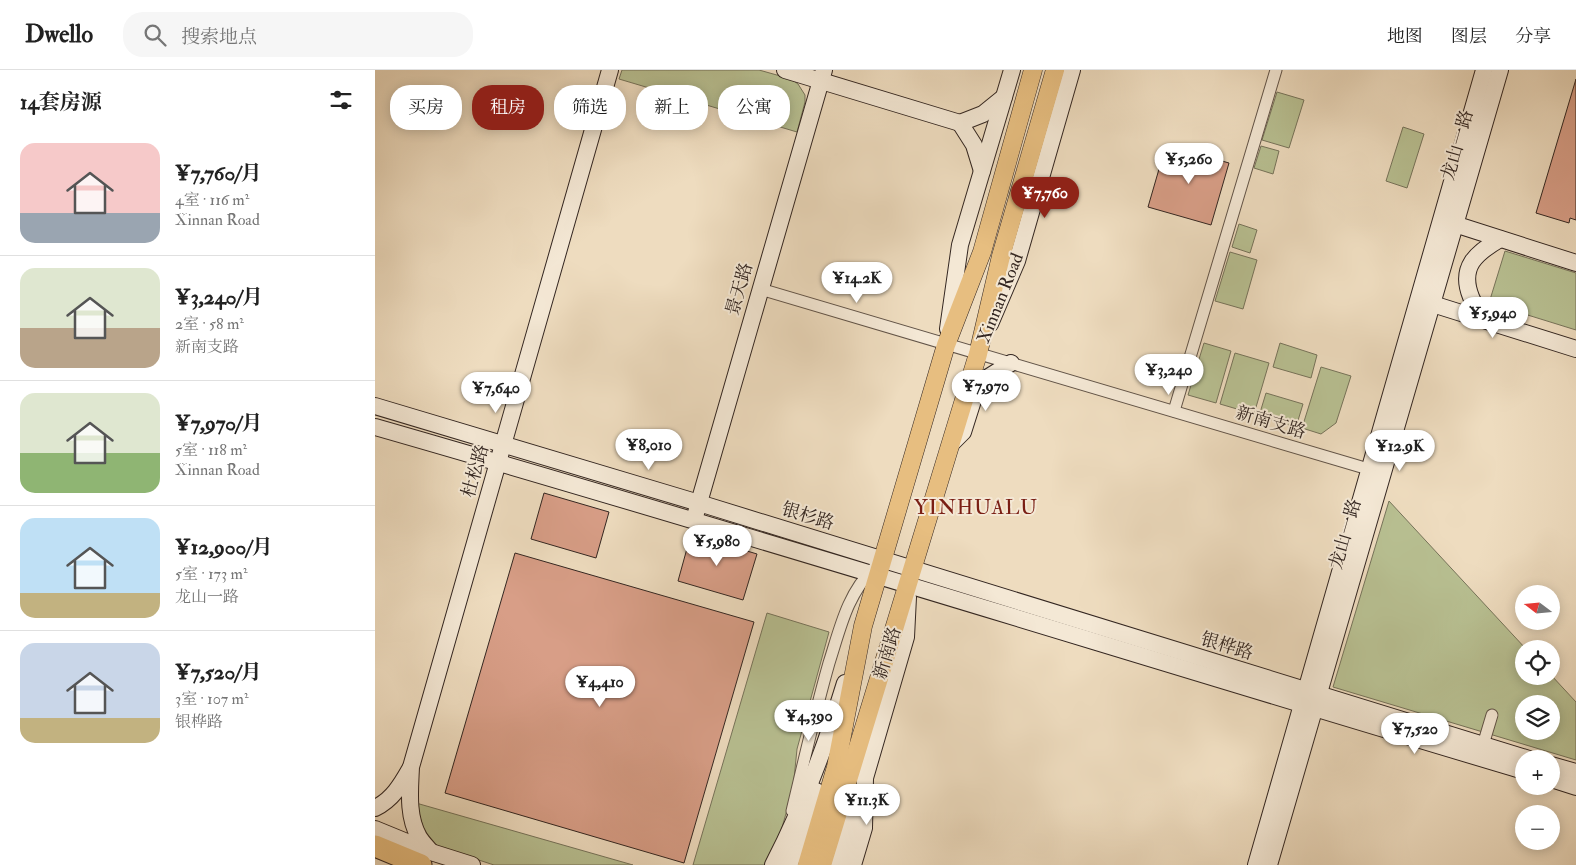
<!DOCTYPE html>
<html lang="zh">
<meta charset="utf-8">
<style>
:root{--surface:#fff;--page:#f6f6f6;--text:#222;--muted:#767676;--line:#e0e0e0;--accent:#8f2418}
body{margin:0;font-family:"IM FELL Double Pica","Noto Serif SC",serif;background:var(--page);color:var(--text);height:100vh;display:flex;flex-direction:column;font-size:19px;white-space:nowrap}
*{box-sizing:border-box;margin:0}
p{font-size:16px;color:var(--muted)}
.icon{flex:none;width:28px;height:28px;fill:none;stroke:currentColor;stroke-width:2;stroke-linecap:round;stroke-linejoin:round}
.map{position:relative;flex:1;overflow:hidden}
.drawer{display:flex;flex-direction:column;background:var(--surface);width:375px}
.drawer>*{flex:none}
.guide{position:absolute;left:15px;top:15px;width:475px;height:45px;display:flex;gap:10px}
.needle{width:32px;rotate:286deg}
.buttons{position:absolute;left:1140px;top:515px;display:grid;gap:10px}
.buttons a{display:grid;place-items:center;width:45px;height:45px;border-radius:50%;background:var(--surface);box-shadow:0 2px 12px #0003;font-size:25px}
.price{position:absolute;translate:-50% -42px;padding:0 11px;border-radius:18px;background:#fff;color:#222;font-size:16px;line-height:32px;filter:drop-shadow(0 1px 2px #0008)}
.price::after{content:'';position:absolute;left:50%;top:30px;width:15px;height:11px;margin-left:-8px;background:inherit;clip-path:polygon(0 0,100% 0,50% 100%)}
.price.selected{background:var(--accent);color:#fff}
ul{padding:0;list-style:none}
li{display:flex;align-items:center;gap:15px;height:125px;padding:0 20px}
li+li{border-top:1px solid var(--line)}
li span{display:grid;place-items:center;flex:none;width:140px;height:100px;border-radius:15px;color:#555}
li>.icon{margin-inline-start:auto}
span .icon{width:60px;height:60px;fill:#fffc;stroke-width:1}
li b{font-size:21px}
h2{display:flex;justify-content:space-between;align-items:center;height:60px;padding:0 20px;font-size:21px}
.chip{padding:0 18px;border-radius:20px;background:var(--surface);box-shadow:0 2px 12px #0003;font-size:18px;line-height:45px}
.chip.selected{background:var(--accent);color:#fff}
header{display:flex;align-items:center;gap:30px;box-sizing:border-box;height:70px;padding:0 25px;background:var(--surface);border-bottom:1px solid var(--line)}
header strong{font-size:24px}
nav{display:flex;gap:28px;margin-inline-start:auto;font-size:18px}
.search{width:350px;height:45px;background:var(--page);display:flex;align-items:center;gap:12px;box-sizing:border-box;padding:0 18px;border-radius:20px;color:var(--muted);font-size:19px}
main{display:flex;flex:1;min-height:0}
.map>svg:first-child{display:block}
.green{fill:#b8c092;stroke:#76735a;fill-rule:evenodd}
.building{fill:#d89e87;stroke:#332621}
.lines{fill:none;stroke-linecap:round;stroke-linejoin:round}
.street-casing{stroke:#625448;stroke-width:13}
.secondary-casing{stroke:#332621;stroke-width:18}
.primary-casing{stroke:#332621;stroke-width:19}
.highway-casing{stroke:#332621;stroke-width:23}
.street{stroke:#f4e8d5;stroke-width:11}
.secondary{stroke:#f4e8d5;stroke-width:16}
.primary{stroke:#e7be80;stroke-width:18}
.highway{stroke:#e7be80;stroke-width:21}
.labels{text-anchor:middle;stroke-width:4;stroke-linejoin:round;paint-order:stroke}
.street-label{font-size:18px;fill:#332621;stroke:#f4e8d5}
.quarter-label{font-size:20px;letter-spacing:1px;fill:#7a1f14;stroke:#f4e8d5}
</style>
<header>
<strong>Dwello</strong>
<div class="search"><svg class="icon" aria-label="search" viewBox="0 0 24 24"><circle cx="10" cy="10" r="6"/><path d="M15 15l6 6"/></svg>搜索地点</div>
<nav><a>地图</a><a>图层</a><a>分享</a></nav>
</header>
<main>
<section class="drawer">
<h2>14套房源<svg class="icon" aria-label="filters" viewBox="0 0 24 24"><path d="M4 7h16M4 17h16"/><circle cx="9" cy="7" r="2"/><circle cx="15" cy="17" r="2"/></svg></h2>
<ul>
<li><span style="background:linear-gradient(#f6c9c9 70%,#9aa5b1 0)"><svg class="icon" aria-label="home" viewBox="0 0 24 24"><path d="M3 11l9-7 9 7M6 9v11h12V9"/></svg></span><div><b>¥7,760/月</b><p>4室 · 116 m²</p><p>Xinnan Road</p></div></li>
<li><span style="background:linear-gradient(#dfe7d0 60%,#b9a48a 0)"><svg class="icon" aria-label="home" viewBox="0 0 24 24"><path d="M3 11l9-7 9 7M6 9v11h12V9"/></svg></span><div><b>¥3,240/月</b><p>2室 · 58 m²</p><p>新南支路</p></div></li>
<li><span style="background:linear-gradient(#dfe7d0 60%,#8fb573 0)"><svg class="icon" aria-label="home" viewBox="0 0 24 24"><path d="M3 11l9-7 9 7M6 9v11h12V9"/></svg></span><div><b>¥7,970/月</b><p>5室 · 118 m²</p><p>Xinnan Road</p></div></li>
<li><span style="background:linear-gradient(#bfe0f5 75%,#c2b280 0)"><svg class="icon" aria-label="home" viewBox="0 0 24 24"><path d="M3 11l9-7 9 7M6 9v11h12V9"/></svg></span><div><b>¥12,900/月</b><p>5室 · 173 m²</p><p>龙山一路</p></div></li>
<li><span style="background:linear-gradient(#c9d6e8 75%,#c2b280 0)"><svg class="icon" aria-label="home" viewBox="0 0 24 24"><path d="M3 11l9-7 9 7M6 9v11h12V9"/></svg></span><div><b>¥7,520/月</b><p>3室 · 107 m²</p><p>银桦路</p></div></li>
</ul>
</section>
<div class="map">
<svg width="1201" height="795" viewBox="0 0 1201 795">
<rect width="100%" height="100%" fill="#eedcbf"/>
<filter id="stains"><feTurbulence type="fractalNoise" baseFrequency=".004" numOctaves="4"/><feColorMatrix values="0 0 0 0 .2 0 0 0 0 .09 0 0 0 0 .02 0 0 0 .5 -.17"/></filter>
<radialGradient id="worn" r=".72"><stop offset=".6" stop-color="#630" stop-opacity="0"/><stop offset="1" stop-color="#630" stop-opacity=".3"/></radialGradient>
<g class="green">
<path d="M247,0H384L416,9L423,14L430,25V32L422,62L244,9Z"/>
<path d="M902,22L929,30L914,78L887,70Z"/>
<path d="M1028,57L1049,64L1032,118L1011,111Z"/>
<path d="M886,76L904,81L898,104L879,98Z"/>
<path d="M864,154L882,160L875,183L857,177Z"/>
<path d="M1130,181L1201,203V260L1114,233Z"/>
<path d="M855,182L882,190L868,239L840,231Z"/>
<path d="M829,273L856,281L841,333L813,325Z"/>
<path d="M905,273L942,285L936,308L898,297Z"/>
<path d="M860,283L894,293L879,344L845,334Z"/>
<path d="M946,297L976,306L961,353L946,364L927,358Z"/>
<path d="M891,323L928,334L921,357L884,346Z"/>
<path d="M1014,431L1151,579H1149V606L1176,605L1201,632V690L958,617ZM1149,634H1176V661H1149Z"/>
<path d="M392,543L454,562L422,679L418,719L404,768L391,795H318Z"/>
<path d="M41,733L258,795H119L67,778L56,772L50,764Z"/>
</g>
<g class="building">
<path d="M1201,9V150L1195,148L1194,153L1161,143Z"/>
<path d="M791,75L854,93L836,155L773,137Z"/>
<path d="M169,423L234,442L221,488L156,469Z"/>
<path d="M316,464L382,484L368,530L303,511Z"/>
<path d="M140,483L379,552L309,793L70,723Z"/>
</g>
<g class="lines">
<g class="street-casing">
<g id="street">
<path d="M385,219L1000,401"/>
<path d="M799,341L901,0"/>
<path d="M1108,675L1117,645"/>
<path d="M417,741C429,691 440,642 454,593C465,559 472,524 499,498"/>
</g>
</g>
<g class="secondary-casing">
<g id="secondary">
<path d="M410,0L585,53"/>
<path d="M585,53L599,75L607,101"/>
<path d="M585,53L608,44L629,27"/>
<path d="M1070,151L1201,193"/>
<path d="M1048,231L1201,279"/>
<path d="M1110,250C1106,243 1099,235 1096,227C1084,197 1101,183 1125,169"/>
<path d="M615,254L642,191L697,0"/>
<path d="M573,259L585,175L637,0"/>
<path d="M0,336L324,433L1154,689"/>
<path d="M0,357C384,467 766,587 1149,701"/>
<path d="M576,374L588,362L601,321L612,308L636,293"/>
<path d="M321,443L449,0"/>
<path d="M1176,695L1201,702"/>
<path d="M1176,709L1201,717"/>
<path d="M0,738C17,730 26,715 35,699"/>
<path d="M0,759L56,782L97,795"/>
<path d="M56,782C52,777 47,772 44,767C32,746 35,720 36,697L235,0"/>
<path d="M398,795C428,737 451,675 470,613"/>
<path d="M414,795C425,771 434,747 441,721"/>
<path d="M464,795L484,728"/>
<path d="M478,795L489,758L490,708L531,567L533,527"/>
<path d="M881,795L1109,0"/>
<path d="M894,795L1125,0"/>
</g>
</g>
<g class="primary-casing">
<g id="primary">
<path d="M432,795L461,697L488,556L571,275L607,182L658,0"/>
<path d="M447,795L603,284L626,186L680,0"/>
</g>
</g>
<g class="highway-casing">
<path id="highway" d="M0,776L46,795"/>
</g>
<use href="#street" class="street"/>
<use href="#secondary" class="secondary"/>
<use href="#primary" class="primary"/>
<use href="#highway" class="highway"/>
</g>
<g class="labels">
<g class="street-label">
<text transform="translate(1082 75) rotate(-74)" y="6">龙山一路</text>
<text transform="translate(364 219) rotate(-74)" y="6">景天路</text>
<text transform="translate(625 228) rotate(-68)" y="6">Xinnan Road</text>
<text transform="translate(896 352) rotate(17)" y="6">新南支路</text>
<text transform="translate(100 401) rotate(-74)" y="6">杜松路</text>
<text transform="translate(433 446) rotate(17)" y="6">银杉路</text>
<text transform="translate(970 464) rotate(-74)" y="6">龙山一路</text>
<text transform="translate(852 576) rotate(17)" y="6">银桦路</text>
<text transform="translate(512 583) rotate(-73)" y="6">新南路</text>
</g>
<g class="quarter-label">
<text x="601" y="444">YINHUALU</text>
</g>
</g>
<rect width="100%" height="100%" filter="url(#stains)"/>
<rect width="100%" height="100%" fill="url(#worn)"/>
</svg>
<div class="buttons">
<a><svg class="needle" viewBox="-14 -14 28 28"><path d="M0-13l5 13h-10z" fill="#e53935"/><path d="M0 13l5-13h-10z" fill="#767676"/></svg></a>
<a><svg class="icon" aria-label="locate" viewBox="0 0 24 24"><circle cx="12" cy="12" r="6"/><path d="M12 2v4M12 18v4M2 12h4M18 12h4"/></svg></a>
<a><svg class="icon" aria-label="layers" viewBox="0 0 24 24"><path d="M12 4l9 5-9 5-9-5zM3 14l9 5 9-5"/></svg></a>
<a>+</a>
<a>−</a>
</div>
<b class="price" style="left:814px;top:115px">¥5,260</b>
<b class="price selected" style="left:670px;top:149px">¥7,760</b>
<b class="price" style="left:482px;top:234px">¥14.2K</b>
<b class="price" style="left:1118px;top:269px">¥5,940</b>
<b class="price" style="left:794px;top:326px">¥3,240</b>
<b class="price" style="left:611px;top:342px">¥7,970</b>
<b class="price" style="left:121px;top:344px">¥7,640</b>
<b class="price" style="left:274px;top:401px">¥8,010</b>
<b class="price" style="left:1025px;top:402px">¥12.9K</b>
<b class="price" style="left:342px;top:497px">¥5,980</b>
<b class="price" style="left:225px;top:638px">¥4,410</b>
<b class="price" style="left:434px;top:672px">¥4,390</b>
<b class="price" style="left:1040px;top:685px">¥7,520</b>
<b class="price" style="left:492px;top:756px">¥11.3K</b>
<div class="guide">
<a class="chip">买房</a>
<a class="chip selected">租房</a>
<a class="chip">筛选</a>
<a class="chip">新上</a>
<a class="chip">公寓</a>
</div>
</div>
</main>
